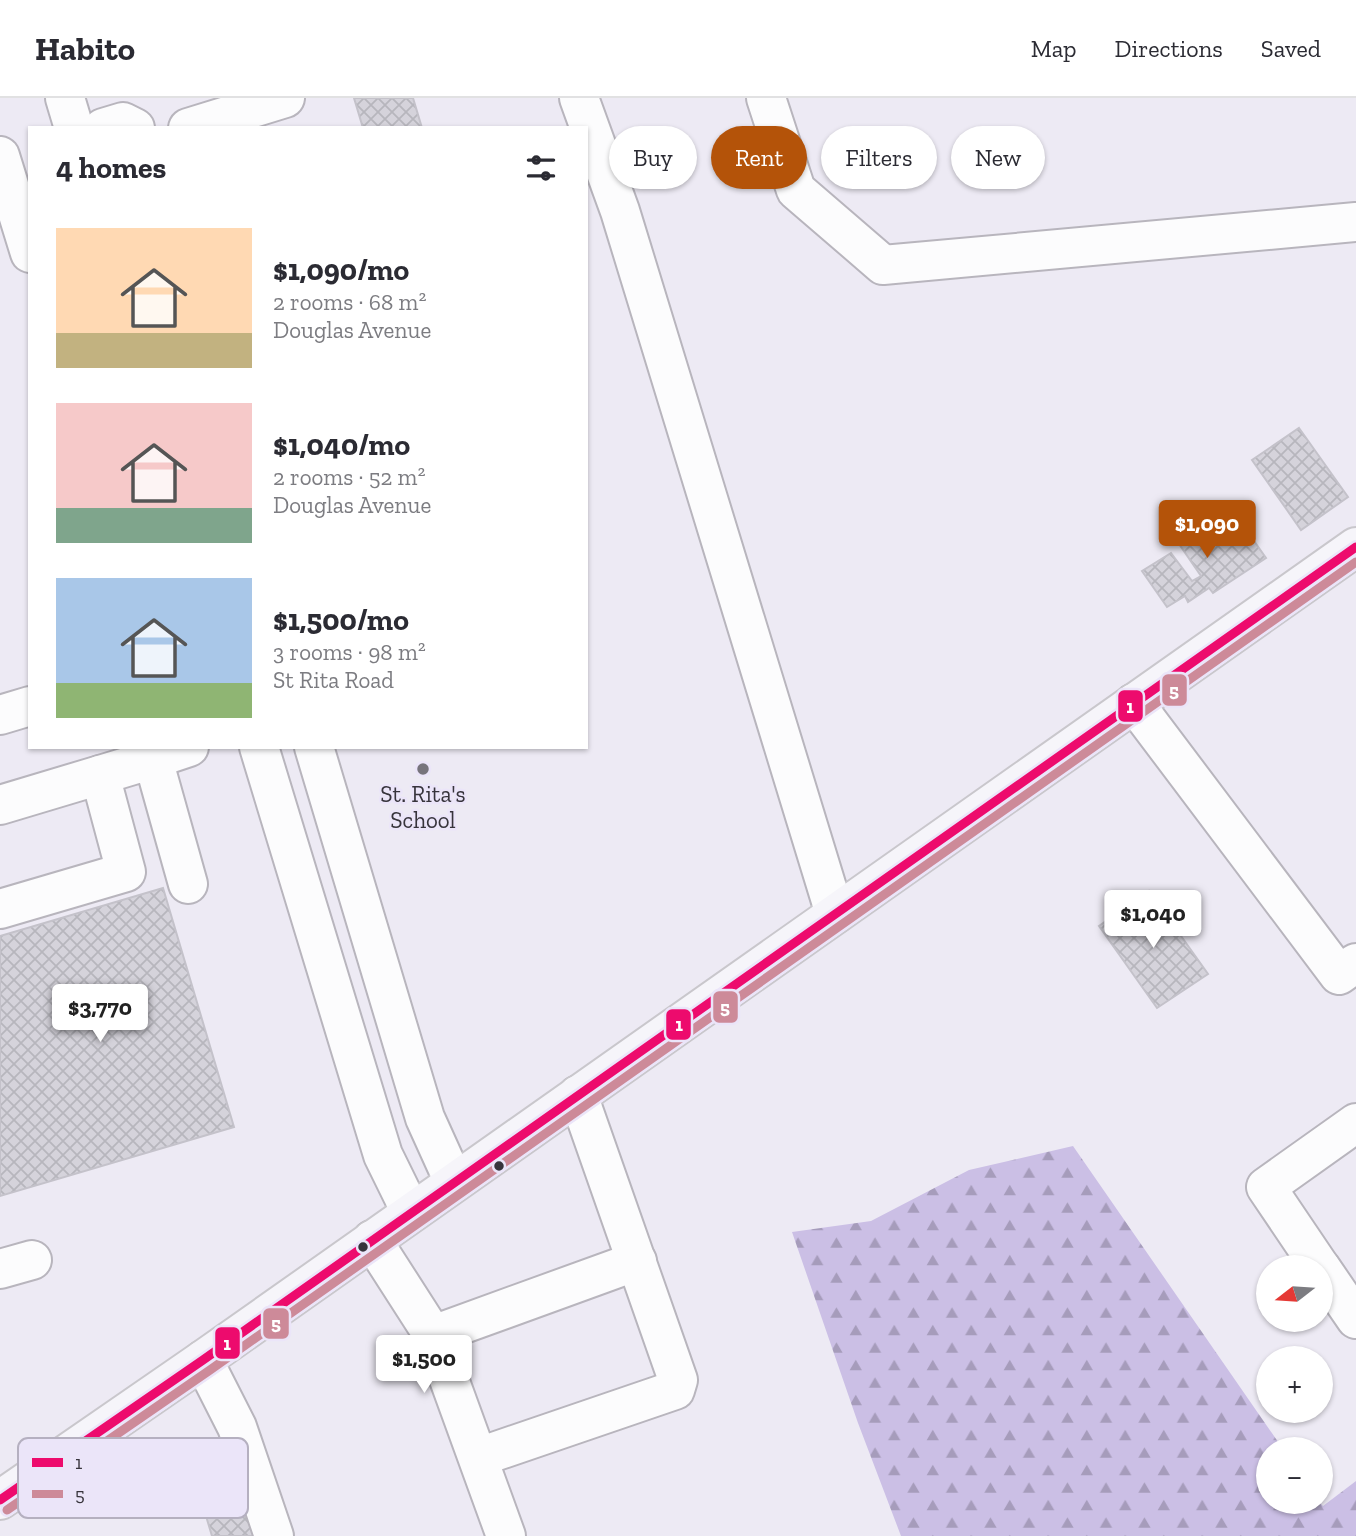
<!DOCTYPE html>
<meta charset="utf-8">
<style>
:root{--surface:#fff;--page:#f7f7f7;--text:#2b2b33;--muted:#7c7c81;--line:#e1e1e2;--accent:#b45309}
body{margin:0;font-family:"Zilla Slab",serif;background:var(--page);color:var(--text);height:100vh;display:flex;flex-direction:column;font-size:26px;white-space:nowrap}
*{box-sizing:border-box;margin:0}
p{font-size:23px;color:var(--muted)}
.icon{flex:none;width:38px;height:38px;fill:none;stroke:currentColor;stroke-width:2;stroke-linecap:round;stroke-linejoin:round}
.map{position:relative;flex:1;overflow:hidden}
.drawer{position:absolute;left:28px;top:28px;width:560px;height:623px;display:flex;flex-direction:column;background:var(--surface);border-radius:0px;box-shadow:0 2px 5px #0004}
.drawer>*{flex:none}
.top-card{position:absolute;left:609px;top:28px;width:640px;height:63px;display:flex;gap:14px}
.needle{width:46px;rotate:253deg}
.tools{position:absolute;left:1256px;top:1157px;display:grid;gap:14px}
.tools a{display:grid;place-items:center;width:77px;height:77px;border-radius:50%;background:var(--surface);box-shadow:0 2px 5px #0004;font-size:35px}
.price{position:absolute;translate:-50% -60px;padding:0 16px;border-radius:7px;background:#fff;color:#222;font-size:23px;line-height:46px;filter:drop-shadow(0 2px 4px #0008)}
.price::after{content:'';position:absolute;left:50%;top:42px;width:21px;height:16px;margin-left:-10px;background:inherit;clip-path:polygon(0 0,100% 0,50% 100%)}
.price.current{background:var(--accent);color:#fff}
ul{padding:0;list-style:none}
li{display:flex;align-items:center;gap:21px;height:175px;padding:0 28px}
li span{display:grid;place-items:center;flex:none;width:196px;height:140px;border-radius:0px;color:#555}
li>.icon{margin-inline-start:auto}
span .icon{width:84px;height:84px;fill:#fffc;stroke-width:1}
li b{font-size:30px}
h2{display:flex;justify-content:space-between;align-items:center;height:84px;padding:0 28px;font-size:30px}
.pill{padding:0 24px;border-radius:32px;background:var(--surface);box-shadow:0 2px 5px #0004;font-size:24px;line-height:63px}
.pill.current{background:var(--accent);color:#fff}
header{display:flex;align-items:center;gap:42px;box-sizing:border-box;height:98px;padding:0 35px;background:var(--surface);border-bottom:2px solid var(--line)}
header strong{font-size:33px}
nav{display:flex;gap:38px;margin-inline-start:auto;font-size:24px}
.map>svg:first-child{display:block}
.forest{fill:url(#forest-firs)}
.building{fill:url(#building-cross-hatch);stroke:#c4c2ca;stroke-width:2}
.lines{fill:none;stroke-linecap:round;stroke-linejoin:round}
.minor-casing{stroke:#b8b5bd;stroke-width:42}
.major-casing{stroke:#c9c7cc;stroke-width:42}
.minor{stroke:#fcfcfd;stroke-width:38}
.major{stroke:#f6f5fa;stroke-width:38}
.bus-1-casing{stroke:#ebe5f9;stroke-width:14}
.bus-2-casing{stroke:#ebe5f9;stroke-width:14}
.bus-1{stroke:#ed0b6d;stroke-width:9}
.bus-2{stroke:#cd8a99;stroke-width:9}
.poi-dot{fill:#77747c;stroke:#ebe5f9;stroke-width:2.5}
.bus-dot{fill:#37343c;stroke:#ebe5f9;stroke-width:2.5}
.labels{text-anchor:middle;stroke-width:5;stroke-linejoin:round;paint-order:stroke}
.poi-label{font-size:23px;fill:#37343c;stroke:#ebe5f9}
.key{fill:#ebe5f9;stroke:#b5b0c0;stroke-width:2}
.key-label{font-size:19px;fill:#37343c}
.line-badge{stroke:#ebe5f9;stroke-width:2.5}
.badge-label{font-size:19px;text-anchor:middle;font-weight:bold;fill:#fff}
</style>
<header>
<strong>Habito</strong>
<nav><a>Map</a><a>Directions</a><a>Saved</a></nav>
</header>
<div class="map">
<svg width="1356" height="1438" viewBox="0 0 1356 1438">
<defs>
<pattern id="forest-firs" width="22" height="20" patternUnits="userSpaceOnUse" patternTransform="scale(1.75)"><rect width="22" height="20" fill="#cbbfe5"/><path d="M5 1l3.5 6h-7zM16 11l3.5 6h-7z" fill="#a69cbb"/></pattern>
<pattern id="building-cross-hatch" width="8" height="8" patternUnits="userSpaceOnUse" patternTransform="scale(1.75)"><rect width="8" height="8" fill="#d5d3db"/><path d="M0 0l8 8M0 8l8-8" fill="none" stroke="#b7b6bd"/></pattern>
</defs>
<rect width="100%" height="100%" fill="#edeaf4"/>
<path class="forest" d="M1073,1048L1283,1351H1269V1404H1319L1323,1408L1356,1383V1438H901L858,1325L792,1134L871,1123L969,1072Z"/>
<g class="building">
<path d="M354,0H413L422,30H363Z"/>
<path d="M1299,330L1348,399L1301,432L1252,362Z"/>
<path d="M1230,409L1266,460L1213,495L1209,490L1188,504L1185,498L1167,509L1142,473L1171,455L1192,483L1201,478L1177,443Z"/>
<path d="M163,790L234,1029L0,1098V838Z"/>
<path d="M1149,793L1208,876L1157,910L1099,828Z"/>
<path d="M247,1398L266,1438H212L206,1418L238,1408L236,1402Z"/>
</g>
<g class="lines">
<g class="minor-casing">
<g id="minor">
<path d="M65,0L74,30"/>
<path d="M579,0L620,113L835,816"/>
<path d="M766,0L796,92L883,167L1356,124"/>
<path d="M103,30L123,24L135,30"/>
<path d="M188,30L285,0"/>
<path d="M0,58L30,155"/>
<path d="M1134,605L1339,877L1356,865"/>
<path d="M0,617L30,608"/>
<path d="M259,649L383,1057L411,1114"/>
<path d="M314,649L425,1020L454,1084"/>
<path d="M153,661L189,649"/>
<path d="M0,707L100,677"/>
<path d="M0,811L126,774L100,677L153,661L188,786"/>
<path d="M372,1142L433,1237L506,1438"/>
<path d="M1320,1169L1266,1089L1356,1025"/>
<path d="M1321,1170L1356,1221"/>
<path d="M0,1171L32,1162"/>
<path d="M433,1237L637,1163"/>
<path d="M203,1262L237,1329L274,1438"/>
<path d="M479,1359L675,1292L678,1282L578,997"/>
</g>
</g>
<g class="major-casing">
<path id="major" d="M0,1402L203,1262L1356,449"/>
</g>
<use href="#minor" class="minor"/>
<use href="#major" class="major"/>
<g class="bus-1-casing">
<path id="bus-1" d="M0,1402L203,1262L1356,449"/>
</g>
<g class="bus-2-casing">
<path id="bus-2" d="M7,1412L210,1272L1356,464"/>
</g>
<use href="#bus-1" class="bus-1"/>
<use href="#bus-2" class="bus-2"/>
</g>
<circle class="poi-dot" cx="423" cy="671" r="7"/>
<g class="bus-dot">
<circle cx="499" cy="1068" r="6"/>
<circle cx="363" cy="1149" r="6"/>
</g>
<g class="labels">
<g class="poi-label">
<text x="423" y="704">St. Rita's<tspan x="423" dy="26">School</tspan></text>
</g>
</g>
<rect x="18" y="1340" width="230" height="80" rx="10" class="key"/>
<rect x="32" y="1360" width="31" height="9" fill="#ed0b6d"/>
<rect x="32" y="1392" width="31" height="8" fill="#cd8a99"/>
<g class="key-label">
<text x="75" y="1371">1</text>
<text x="75" y="1403">5</text>
</g>
<g class="line-badge">
<rect x="1161" y="575" width="27" height="34" rx="7" fill="#cd8a99"/>
<rect x="1117" y="591" width="27" height="34" rx="7" fill="#ed0b6d"/>
<rect x="712" y="892" width="27" height="34" rx="7" fill="#cd8a99"/>
<rect x="665" y="910" width="27" height="33" rx="7" fill="#ed0b6d"/>
<rect x="262" y="1209" width="28" height="33" rx="7" fill="#cd8a99"/>
<rect x="214" y="1228" width="27" height="34" rx="7" fill="#ed0b6d"/>
</g>
<g class="badge-label">
<text x="1174" y="599">5</text>
<text x="1130" y="615">1</text>
<text x="725" y="916">5</text>
<text x="679" y="933">1</text>
<text x="276" y="1232">5</text>
<text x="227" y="1252">1</text>
</g>
</svg>
<div class="tools">
<a><svg class="needle" viewBox="-14 -14 28 28"><path d="M0-13l5 13h-10z" fill="#e53935"/><path d="M0 13l5-13h-10z" fill="#7c7c81"/></svg></a>
<a>+</a>
<a>−</a>
</div>
<b class="price current" style="left:1207px;top:462px">$1,090</b>
<b class="price" style="left:1153px;top:852px">$1,040</b>
<b class="price" style="left:100px;top:946px">$3,770</b>
<b class="price" style="left:424px;top:1297px">$1,500</b>
<div class="top-card">
<a class="pill">Buy</a>
<a class="pill current">Rent</a>
<a class="pill">Filters</a>
<a class="pill">New</a>
</div>
<section class="drawer">
<h2>4 homes<svg class="icon" aria-label="filters" viewBox="0 0 24 24"><path d="M4 7h16M4 17h16"/><circle cx="9" cy="7" r="2"/><circle cx="15" cy="17" r="2"/></svg></h2>
<ul>
<li><span style="background:linear-gradient(#ffd9b3 75%,#c2b280 0)"><svg class="icon" aria-label="home" viewBox="0 0 24 24"><path d="M3 11l9-7 9 7M6 9v11h12V9"/></svg></span><div><b>$1,090/mo</b><p>2 rooms · 68 m²</p><p>Douglas Avenue</p></div></li>
<li><span style="background:linear-gradient(#f6c9c9 75%,#7fa58c 0)"><svg class="icon" aria-label="home" viewBox="0 0 24 24"><path d="M3 11l9-7 9 7M6 9v11h12V9"/></svg></span><div><b>$1,040/mo</b><p>2 rooms · 52 m²</p><p>Douglas Avenue</p></div></li>
<li><span style="background:linear-gradient(#a9c7e8 75%,#8fb573 0)"><svg class="icon" aria-label="home" viewBox="0 0 24 24"><path d="M3 11l9-7 9 7M6 9v11h12V9"/></svg></span><div><b>$1,500/mo</b><p>3 rooms · 98 m²</p><p>St Rita Road</p></div></li>
</ul>
</section>
</div>
